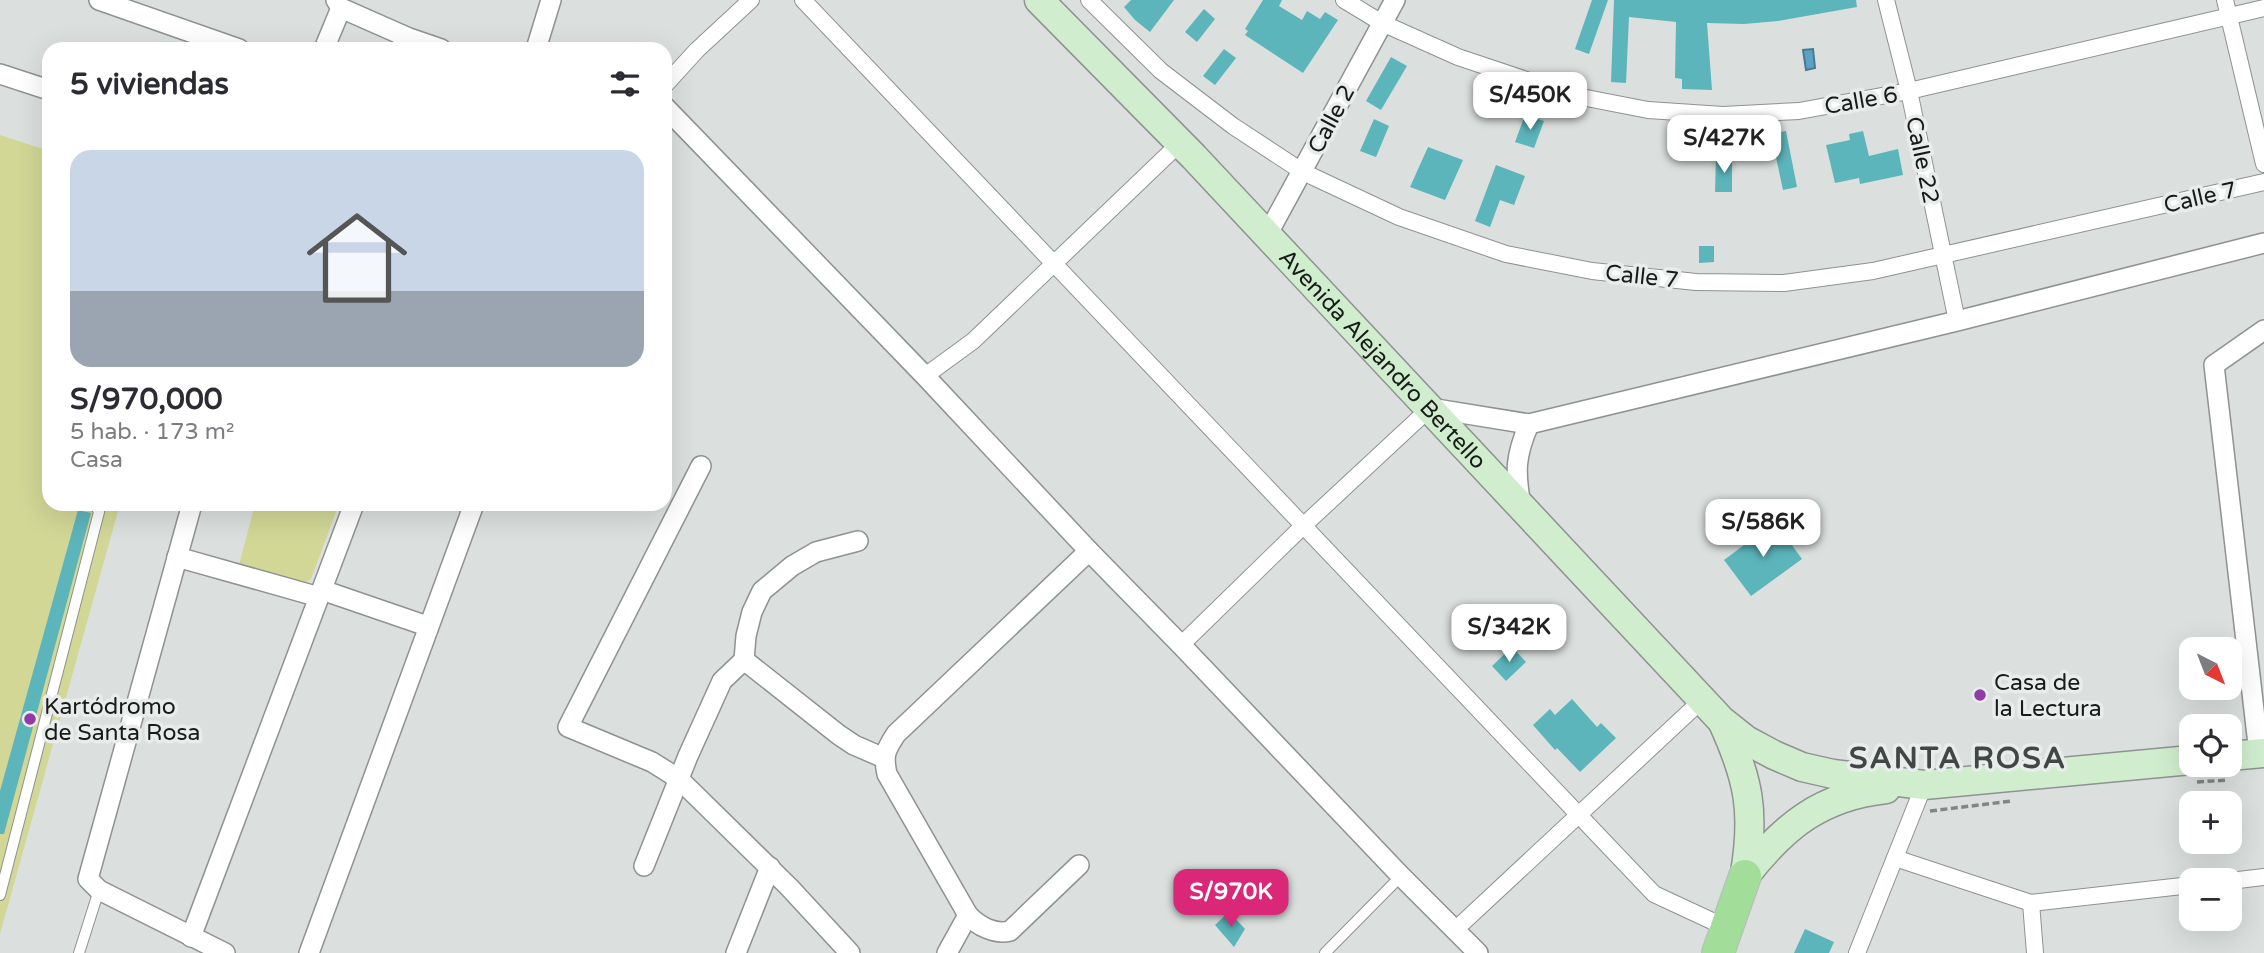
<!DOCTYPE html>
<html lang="es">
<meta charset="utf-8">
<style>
:root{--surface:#fff;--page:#f7f7f7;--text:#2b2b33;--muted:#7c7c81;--accent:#db2777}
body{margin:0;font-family:"Varela Round",sans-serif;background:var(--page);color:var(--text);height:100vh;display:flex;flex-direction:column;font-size:26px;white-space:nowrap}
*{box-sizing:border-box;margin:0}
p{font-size:23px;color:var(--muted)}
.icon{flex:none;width:38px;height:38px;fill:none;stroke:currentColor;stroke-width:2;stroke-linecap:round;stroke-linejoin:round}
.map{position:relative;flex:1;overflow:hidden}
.drawer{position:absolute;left:42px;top:42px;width:630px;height:469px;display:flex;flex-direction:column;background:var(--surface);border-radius:21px;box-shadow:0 7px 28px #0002}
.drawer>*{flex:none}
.needle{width:46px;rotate:138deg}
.buttons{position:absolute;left:2179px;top:637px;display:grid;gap:14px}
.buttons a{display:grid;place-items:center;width:63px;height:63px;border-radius:14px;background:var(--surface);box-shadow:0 7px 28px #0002;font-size:35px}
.price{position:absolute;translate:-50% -60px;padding:0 16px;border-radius:14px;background:#fff;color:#222;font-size:23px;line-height:46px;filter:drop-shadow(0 2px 4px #0008)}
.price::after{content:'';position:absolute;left:50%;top:42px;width:21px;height:16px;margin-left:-10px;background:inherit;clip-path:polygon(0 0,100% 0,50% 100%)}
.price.current{background:var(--accent);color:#fff}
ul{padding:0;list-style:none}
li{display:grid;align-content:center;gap:14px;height:371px;padding:0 28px}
li span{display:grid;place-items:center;height:217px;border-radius:21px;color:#555}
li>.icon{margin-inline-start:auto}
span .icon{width:126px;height:126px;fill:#fffc;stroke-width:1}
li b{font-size:30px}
h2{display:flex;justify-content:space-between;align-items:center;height:84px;padding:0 28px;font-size:30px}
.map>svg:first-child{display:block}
.green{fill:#d2d796}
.water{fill:#5da2c4;stroke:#497a91;stroke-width:2}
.building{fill:#5cb5bb}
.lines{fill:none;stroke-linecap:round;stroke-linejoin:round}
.service-casing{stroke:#8e9291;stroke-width:12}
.pedestrian-casing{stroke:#8e9291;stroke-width:18}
.minor-casing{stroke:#8e9291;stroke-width:22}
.secondary-casing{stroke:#8e9291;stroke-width:31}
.primary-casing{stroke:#babbba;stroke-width:34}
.path{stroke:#828684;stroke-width:3.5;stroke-dasharray:7 3.5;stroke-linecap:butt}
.service{stroke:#fff;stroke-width:10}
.pedestrian{stroke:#fff;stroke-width:16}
.minor{stroke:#fff;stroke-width:19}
.secondary{stroke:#d0eecd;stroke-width:28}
.primary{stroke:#a2dd9a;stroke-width:32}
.poi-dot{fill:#923aa6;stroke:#e8edeb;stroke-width:2.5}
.labels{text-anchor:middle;stroke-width:7;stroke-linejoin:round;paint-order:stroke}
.street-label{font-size:23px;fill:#191b1a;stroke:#e8edeb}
.poi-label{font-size:23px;fill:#191b1a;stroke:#e8edeb;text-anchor:start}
.district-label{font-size:30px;font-weight:bold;letter-spacing:2px;fill:#424644;stroke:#e8edeb}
</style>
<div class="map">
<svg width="2264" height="953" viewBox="0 0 2264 953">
<rect width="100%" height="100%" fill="#dbe0de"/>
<g class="green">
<path d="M0,135L49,151V504H120L0,934Z"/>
<path d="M255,504H339L311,579L305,583L239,565Z"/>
</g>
<path class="water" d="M1813,49L1815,68L1806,70L1803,50Z"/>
<g class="building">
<path d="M1131,0H1174L1150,32L1135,20L1124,7Z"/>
<path d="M1263,0H1282L1279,6L1302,20L1307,11L1320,19L1325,12L1338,20L1303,73L1245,35L1248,31L1245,29Z"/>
<path d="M1592,0H1608L1589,54L1575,49Z"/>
<path d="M1614,0H1856L1857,7L1778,21L1744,24L1707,23L1712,90L1682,89V79L1675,78L1676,22L1629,17L1626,83L1611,82Z"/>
<path d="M1204,9L1215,19L1197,42L1185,32Z"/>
<path d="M1224,49L1236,58L1215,85L1203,76Z"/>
<path d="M1391,57L1407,66L1381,110L1366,101Z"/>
<path d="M1525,115L1544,121L1534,148L1515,142Z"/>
<path d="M1374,119L1389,126L1376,157L1360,151Z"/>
<path d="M1786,131L1797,187L1783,190L1771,134Z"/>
<path d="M1863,131L1869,156L1898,149L1903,175L1860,184L1859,178L1835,183L1826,145L1850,140L1849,134Z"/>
<path d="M1428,147L1463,160L1445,200L1410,187Z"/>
<path d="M1716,158H1732V192H1715Z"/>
<path d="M1496,165L1525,176L1514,205L1500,200L1490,227L1475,221Z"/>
<path d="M1699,246H1714V262L1699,263Z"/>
<path d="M78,510L91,513L4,834H0V791Z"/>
<path d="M1775,522L1802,559L1751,596L1724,560Z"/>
<path d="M1512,647L1526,662L1506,681L1492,666Z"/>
<path d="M1572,699L1597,727L1601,723L1616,738L1580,772L1557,748L1555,750L1533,725L1550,709L1555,715Z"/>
<path d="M1229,912L1245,929L1234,947L1215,925Z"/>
<path d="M1805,929L1834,942L1829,953H1794Z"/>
</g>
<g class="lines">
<g class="service-casing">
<g id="service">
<path d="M0,895L99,512L95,504"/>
<path d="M79,953L99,890"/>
<path d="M1325,953L1401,876"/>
</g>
</g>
<g class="pedestrian-casing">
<g id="pedestrian">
<path d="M803,0L1654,894L1727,928"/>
<path d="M1089,0L1161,71L1233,126L1303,172L1399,217L1506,254L1592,271L1696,282L1784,283L1873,271L2264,182"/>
<path d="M1344,0L1382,23L1458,57L1571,95L1648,110L1723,115L1799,111L1909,91L2264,8"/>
<path d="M1886,0L1909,91L1957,321"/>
<path d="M2225,0L2264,164"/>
<path d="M665,85L697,50L751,0"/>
<path d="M925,376L973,341L1180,143"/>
<path d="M1181,645L1302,527L1430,408"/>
<path d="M1895,858L2031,903L2191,885"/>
<path d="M2230,881L2264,877"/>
<path d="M2031,903L2035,953"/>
<path d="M1455,930L1702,700"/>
<path d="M1857,953L1924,785"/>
</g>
</g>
<g class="minor-casing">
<g id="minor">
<path d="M99,0L239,49"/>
<path d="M336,0L341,8L409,38L441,49"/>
<path d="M324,49L341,8"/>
<path d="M536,49L551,0"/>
<path d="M0,74L49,90"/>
<path d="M665,107L925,376L1089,551L1181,645L1401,876L1478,953"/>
<path d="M1266,237L1395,0"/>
<path d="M1430,408L1529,424L1957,321L2264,243"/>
<path d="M701,466L568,727L652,762L679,779L789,887L850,953"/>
<path d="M192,504L88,879L99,890L225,953"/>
<path d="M1521,506C1515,471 1515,457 1529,424"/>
<path d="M177,557L319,597"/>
<path d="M322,590L427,626"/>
<path d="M744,660L839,735L854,745L884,758"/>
<path d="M2259,753L2214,365L2264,330"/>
<path d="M644,866L688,756L722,681L744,660L746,636L752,612L762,591L792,566L816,552L858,541"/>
<path d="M968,915C978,926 995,935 1010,931L1079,865"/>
<path d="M191,937L354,504"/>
<path d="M309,953L474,504"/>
<path d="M736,953L770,867"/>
<path d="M947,953L968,915L887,774C883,755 885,751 896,734L1089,551"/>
</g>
</g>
<g class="secondary-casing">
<g id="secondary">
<path id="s1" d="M1039,0L1194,157L1722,721L1746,740L1774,755L1802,767L1833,774L1924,785L2191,760"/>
<path d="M1723,723C1749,780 1755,812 1745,873"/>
<path d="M2230,756L2264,753"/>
<path d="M1745,876C1784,826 1821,796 1886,789"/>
</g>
</g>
<g class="primary-casing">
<path id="primary" d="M1718,953L1745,876"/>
</g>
<g class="path">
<path d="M2197,782L2228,780"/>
<path d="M1930,811L2012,801"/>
</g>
<use href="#service" class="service"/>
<use href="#pedestrian" class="pedestrian"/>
<use href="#minor" class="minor"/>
<use href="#secondary" class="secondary"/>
<use href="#primary" class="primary"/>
</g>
<g class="poi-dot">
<circle cx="1980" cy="695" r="7"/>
<circle cx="30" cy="719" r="7"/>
</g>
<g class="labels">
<g class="street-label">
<text transform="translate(1861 100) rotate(-10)" y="8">Calle 6</text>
<text transform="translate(1331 119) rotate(-62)" y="8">Calle 2</text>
<text transform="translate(1923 160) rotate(78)" y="8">Calle 22</text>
<text transform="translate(2200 197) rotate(-13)" y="8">Calle 7</text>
<text transform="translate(1642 276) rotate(6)" y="8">Calle 7</text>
<text dy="8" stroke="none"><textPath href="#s1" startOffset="497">Avenida Alejandro Bertello</textPath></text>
</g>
<g class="poi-label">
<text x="1994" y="690">Casa de<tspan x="1994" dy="26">la Lectura</tspan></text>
<text x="44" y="714">Kartódromo<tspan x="44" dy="26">de Santa Rosa</tspan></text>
</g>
<g class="district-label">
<text x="1958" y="768">SANTA ROSA</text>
</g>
</g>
</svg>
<div class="buttons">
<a><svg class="needle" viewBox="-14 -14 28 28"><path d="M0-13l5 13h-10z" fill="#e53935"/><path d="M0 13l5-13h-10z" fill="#7c7c81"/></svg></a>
<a><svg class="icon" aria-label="locate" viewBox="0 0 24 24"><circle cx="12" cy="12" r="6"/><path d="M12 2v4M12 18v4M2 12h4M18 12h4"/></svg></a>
<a>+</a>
<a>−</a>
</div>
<b class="price" style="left:1530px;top:132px">S/450K</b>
<b class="price" style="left:1724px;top:175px">S/427K</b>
<b class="price" style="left:1763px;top:559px">S/586K</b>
<b class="price" style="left:1509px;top:664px">S/342K</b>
<b class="price current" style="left:1231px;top:929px">S/970K</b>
<section class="drawer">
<h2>5 viviendas<svg class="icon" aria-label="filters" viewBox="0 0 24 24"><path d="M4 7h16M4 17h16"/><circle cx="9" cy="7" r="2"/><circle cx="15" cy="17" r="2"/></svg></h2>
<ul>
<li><span style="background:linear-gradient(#c9d6e8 65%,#9aa5b1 0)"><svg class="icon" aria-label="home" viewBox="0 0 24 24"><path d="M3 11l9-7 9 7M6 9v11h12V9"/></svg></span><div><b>S/970,000</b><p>5 hab. · 173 m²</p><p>Casa</p></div></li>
</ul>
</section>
</div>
